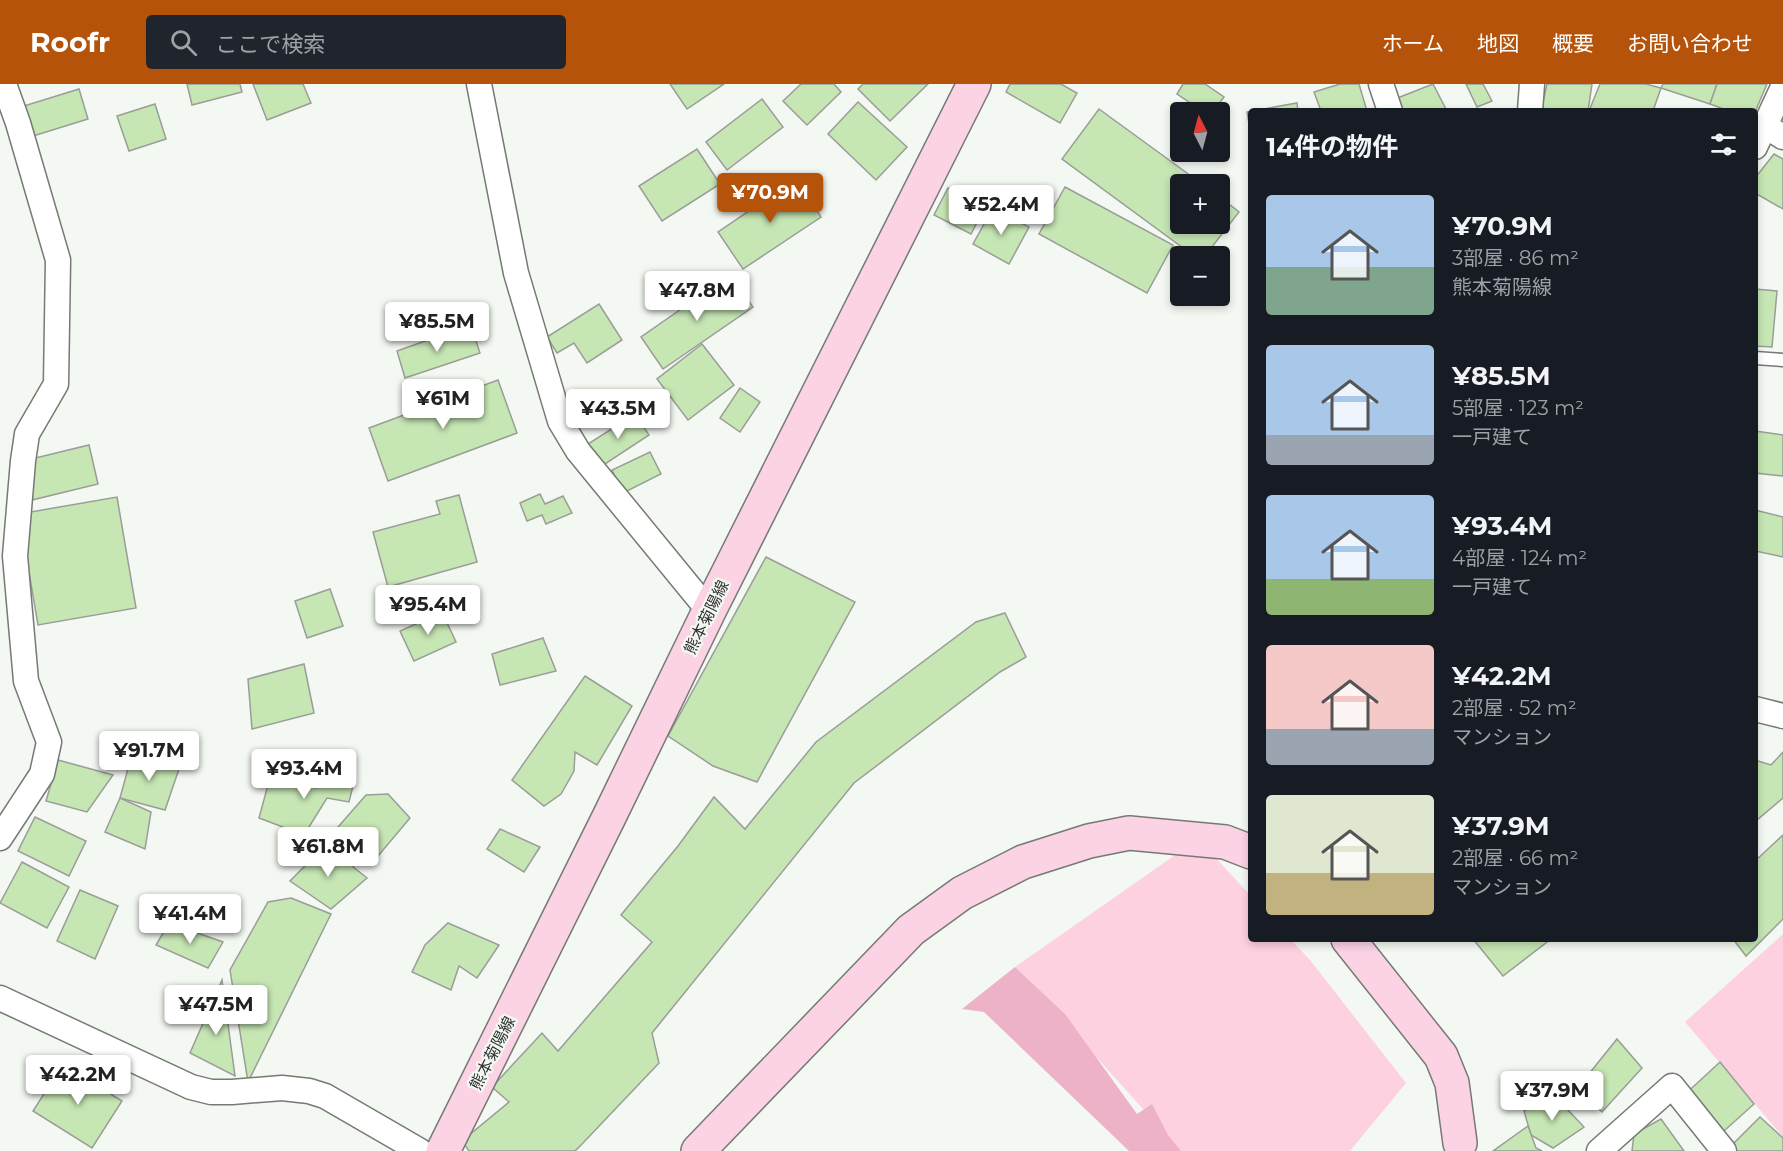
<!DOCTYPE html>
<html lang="ja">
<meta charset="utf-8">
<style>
:root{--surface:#171b24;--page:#20242c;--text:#f1f3f6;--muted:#9ea1a6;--accent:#b45309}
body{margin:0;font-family:Montserrat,"Noto Sans JP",sans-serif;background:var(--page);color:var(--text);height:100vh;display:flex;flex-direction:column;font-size:22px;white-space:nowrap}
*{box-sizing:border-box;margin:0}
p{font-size:20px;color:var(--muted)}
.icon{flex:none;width:33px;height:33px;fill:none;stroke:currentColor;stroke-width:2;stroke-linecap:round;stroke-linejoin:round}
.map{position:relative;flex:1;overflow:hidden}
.side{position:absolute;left:1248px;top:24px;width:510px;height:834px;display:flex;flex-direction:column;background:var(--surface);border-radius:6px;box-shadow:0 3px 9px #0003}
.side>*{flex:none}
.needle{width:39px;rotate:354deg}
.buttons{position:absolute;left:1170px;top:18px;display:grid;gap:12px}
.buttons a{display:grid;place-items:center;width:60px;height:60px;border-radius:6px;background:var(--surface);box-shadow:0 3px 9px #0003;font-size:30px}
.price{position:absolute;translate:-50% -51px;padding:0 14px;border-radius:6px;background:#fff;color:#222;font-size:20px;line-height:39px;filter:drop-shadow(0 2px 3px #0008)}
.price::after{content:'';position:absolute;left:50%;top:36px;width:18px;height:14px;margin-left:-9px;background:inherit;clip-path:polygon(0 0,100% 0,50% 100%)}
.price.active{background:var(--accent);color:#fff}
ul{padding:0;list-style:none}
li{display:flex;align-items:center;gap:18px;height:150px;padding:0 18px}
li span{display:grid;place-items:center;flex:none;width:168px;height:120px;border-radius:6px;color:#555}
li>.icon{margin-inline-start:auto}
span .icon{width:72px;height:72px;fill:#fffc;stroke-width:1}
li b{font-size:26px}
h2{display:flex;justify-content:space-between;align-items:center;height:72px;padding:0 18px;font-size:26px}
header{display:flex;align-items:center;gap:36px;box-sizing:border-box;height:84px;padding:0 30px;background:var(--accent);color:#fff}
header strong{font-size:28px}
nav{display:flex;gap:33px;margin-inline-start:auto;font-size:21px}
.search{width:420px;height:54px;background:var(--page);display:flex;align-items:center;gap:15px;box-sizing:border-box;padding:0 21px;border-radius:6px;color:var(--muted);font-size:22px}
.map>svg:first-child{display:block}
.green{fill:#fed1e1}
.forest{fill:#eeb2c8}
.building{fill:#c6e6b4;stroke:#9a9d98;stroke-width:1.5}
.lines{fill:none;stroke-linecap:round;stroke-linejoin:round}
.lane-casing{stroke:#767974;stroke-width:15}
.street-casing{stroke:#767974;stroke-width:27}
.secondary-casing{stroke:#767974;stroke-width:36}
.lane{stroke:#fff;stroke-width:12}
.street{stroke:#fff;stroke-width:24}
.secondary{stroke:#fcd2e5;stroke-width:33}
.labels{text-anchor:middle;stroke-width:4.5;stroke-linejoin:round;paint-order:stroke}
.street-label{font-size:16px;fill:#303230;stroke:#f4f8f2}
</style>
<header>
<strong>Roofr</strong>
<div class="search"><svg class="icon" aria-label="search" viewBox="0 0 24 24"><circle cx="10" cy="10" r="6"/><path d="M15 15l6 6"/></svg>ここで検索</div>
<nav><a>ホーム</a><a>地図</a><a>概要</a><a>お問い合わせ</a></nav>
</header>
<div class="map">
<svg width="1783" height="1067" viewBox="0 0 1783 1067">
<rect width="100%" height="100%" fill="#f4f8f2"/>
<g class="green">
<path d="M1198,755L1251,812V855H1290L1310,876L1406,999L1350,1067H1181L1015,883Z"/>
<path d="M1783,850V1053L1685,938Z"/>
</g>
<path class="forest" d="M1015,883L1065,930L1137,1030L1152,1020L1168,1051L1181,1067H1129L984,928L962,925Z"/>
<g class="building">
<path d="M187,0H240L242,8L192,21Z"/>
<path d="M253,0H303L311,19L267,36Z"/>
<path d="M670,0H724L687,25Z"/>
<path d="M801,0H834L841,8L807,41L783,17Z"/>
<path d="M863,0H928L890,37L858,5Z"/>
<path d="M1010,0H1061L1077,9L1060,39L1006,8Z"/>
<path d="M1183,0H1205L1224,13L1213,28H1204L1177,10Z"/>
<path d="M1340,0H1359L1367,27H1321L1314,8Z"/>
<path d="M1433,0L1447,27H1400L1395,15Z"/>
<path d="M1466,0H1483L1492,17L1477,23Z"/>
<path d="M1547,0H1592L1588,27H1541Z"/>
<path d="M1600,0H1646L1661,4L1653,27H1589Z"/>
<path d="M1663,0H1717L1710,20L1661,4Z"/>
<path d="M1717,0H1767L1755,28L1729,27L1710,20Z"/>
<path d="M79,5L88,35L33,52L24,22Z"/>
<path d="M762,15L783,43L727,86L706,58Z"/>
<path d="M858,18L907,63L876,96L828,50Z"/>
<path d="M1297,19L1298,27H1251V51L1247,28Z"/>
<path d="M155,20L166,55L129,67L117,32Z"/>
<path d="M1099,25L1202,100H1180V140H1220V113L1239,128L1205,172H1194L1062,75Z"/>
<path d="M697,65L720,100L662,137L639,102Z"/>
<path d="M1774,70L1783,75V125L1755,109V94Z"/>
<path d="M796,95L821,133L743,185L718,148Z"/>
<path d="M1065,103L1173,161L1147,209L1039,150Z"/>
<path d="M948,104L985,123L971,150L934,131Z"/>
<path d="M993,124L1029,143L1009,180L973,160Z"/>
<path d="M730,191L753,223L663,285L641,253Z"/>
<path d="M1755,205L1777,207L1772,263L1755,262Z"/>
<path d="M599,220L622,256L587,279L574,259L557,269L547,253Z"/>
<path d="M450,248L452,255L473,248L480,269L405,294L397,267Z"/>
<path d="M702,260L734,301L688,336L657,295Z"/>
<path d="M498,296L517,349L388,397L369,344Z"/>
<path d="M740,304L760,318L740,348L720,334Z"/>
<path d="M635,330L649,351L602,382L588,360Z"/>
<path d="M1755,347L1783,351V392L1755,389Z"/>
<path d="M89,361L98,400L32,416L23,377Z"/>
<path d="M650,368L661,390L623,409L612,386Z"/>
<path d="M540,410L545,420L563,412L572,429L546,440L542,431L527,437L520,419Z"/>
<path d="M459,411L477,478L388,503L373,448L440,430L436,417Z"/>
<path d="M117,413L136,524L38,541L19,430Z"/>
<path d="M1755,426L1783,433V473L1755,467Z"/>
<path d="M766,473L855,518L757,698L713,682L668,652Z"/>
<path d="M330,505L343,542L307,554L295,517Z"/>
<path d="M442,528L456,558L414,577L400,547Z"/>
<path d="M1005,529L1026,573L1000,588L854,699L652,949L659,979L583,1059L575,1067H469L462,1057L509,1018L492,1003L542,949L558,967L652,858L621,831L678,762L714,713L745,745L816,658L976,538Z"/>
<path d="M543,554L556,587L500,601L492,570Z"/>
<path d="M304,580L314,629L252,645L248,595Z"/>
<path d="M585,592L632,622L597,681L575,668L574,687L561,710L544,722L512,696Z"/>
<path d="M1783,668V714L1757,736L1755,735V676L1771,681Z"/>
<path d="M132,670L179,685L165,726L120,714Z"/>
<path d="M58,676L113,691L87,728L46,717Z"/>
<path d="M327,679L355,694L349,718L327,714L304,751L259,734L269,697L317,704Z"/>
<path d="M388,710L410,734L378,772L365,761L351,762L338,743L366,711Z"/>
<path d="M120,714L151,728L145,765L105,748Z"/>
<path d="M35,733L86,757L69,792L18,767Z"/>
<path d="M500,745L540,763L524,788L487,765Z"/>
<path d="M1783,751V835L1746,872L1733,855H1755V777Z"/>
<path d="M326,761L367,794L331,825L290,797Z"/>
<path d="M22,778L69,803L47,844L0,819Z"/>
<path d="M80,806L118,822L95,875L57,857Z"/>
<path d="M291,814L331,830L248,998L230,886L268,818Z"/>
<path d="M169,839L223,858L208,884L156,861Z"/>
<path d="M448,839L499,861L477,894L459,882L451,906L412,888L425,861Z"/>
<path d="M1473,855H1551L1503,892Z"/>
<path d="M222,896L235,992L190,969Z"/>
<path d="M1617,955L1642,984L1602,1028L1576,1006Z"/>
<path d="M1720,978L1754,1020L1715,1055L1681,1014Z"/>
<path d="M63,980L122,1017L92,1064L33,1027Z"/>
<path d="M1553,1010L1584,1043L1553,1064L1531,1051L1524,1027Z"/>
<path d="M1760,1033L1783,1054V1067H1732L1730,1063Z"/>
<path d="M1661,1035L1684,1067H1632L1634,1050Z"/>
<path d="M1528,1042L1536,1064L1542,1067H1493Z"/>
</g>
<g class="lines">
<g class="lane-casing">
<path id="lane" d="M1755,274L1783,276"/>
</g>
<g class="street-casing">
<g id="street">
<path d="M479,0L516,189L560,337L578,367L709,527"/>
<path d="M1381,0L1390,27"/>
<path d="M1530,27L1532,0"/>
<path d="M1764,41L1783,53"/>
<path d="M1755,63L1783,3"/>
<path d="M1755,625L1783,632"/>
<path d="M0,754L42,690L49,658L26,597L15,472L23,377L27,350L56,300L58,176L18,39L4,0"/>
<path d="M0,914L191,1003L211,1008H232L282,1004L309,1007L325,1012L420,1067"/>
<path d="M1599,1067L1672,1002L1724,1067"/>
</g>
</g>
<g class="secondary-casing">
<g id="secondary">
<path d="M1348,855L1441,972L1452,999L1460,1059"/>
<path d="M443,1067L609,733L709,527L974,0"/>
<path d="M698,1067L911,846L962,809L1023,778L1089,757L1129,749L1225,758L1251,768"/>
</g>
</g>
<use href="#lane" class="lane"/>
<use href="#street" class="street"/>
<use href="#secondary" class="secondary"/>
</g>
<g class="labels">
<g class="street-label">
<text transform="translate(706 533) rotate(-64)" y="6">熊本菊陽線</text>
<text transform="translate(492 969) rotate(-63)" y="6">熊本菊陽線</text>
</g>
</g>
</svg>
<div class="buttons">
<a><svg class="needle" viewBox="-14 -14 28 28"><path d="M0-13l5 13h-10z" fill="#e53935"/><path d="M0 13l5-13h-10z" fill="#9ea1a6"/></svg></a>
<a>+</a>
<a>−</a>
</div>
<b class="price active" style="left:770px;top:140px">¥70.9M</b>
<b class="price" style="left:1001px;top:152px">¥52.4M</b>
<b class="price" style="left:697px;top:238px">¥47.8M</b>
<b class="price" style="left:437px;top:269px">¥85.5M</b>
<b class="price" style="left:443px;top:346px">¥61M</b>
<b class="price" style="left:618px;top:356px">¥43.5M</b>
<b class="price" style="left:428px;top:552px">¥95.4M</b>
<b class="price" style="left:149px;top:698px">¥91.7M</b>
<b class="price" style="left:304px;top:716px">¥93.4M</b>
<b class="price" style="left:328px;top:794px">¥61.8M</b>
<b class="price" style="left:190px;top:861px">¥41.4M</b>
<b class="price" style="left:216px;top:952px">¥47.5M</b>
<b class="price" style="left:78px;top:1022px">¥42.2M</b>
<b class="price" style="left:1552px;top:1038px">¥37.9M</b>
<section class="side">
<h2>14件の物件<svg class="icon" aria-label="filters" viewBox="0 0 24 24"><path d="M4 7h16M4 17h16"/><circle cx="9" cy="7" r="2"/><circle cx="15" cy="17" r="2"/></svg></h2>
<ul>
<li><span style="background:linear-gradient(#a9c7e8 60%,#7fa58c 0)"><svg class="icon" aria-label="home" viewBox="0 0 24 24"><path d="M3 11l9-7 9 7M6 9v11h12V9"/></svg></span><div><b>¥70.9M</b><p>3部屋 · 86 m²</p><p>熊本菊陽線</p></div></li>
<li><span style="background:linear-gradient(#a9c7e8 75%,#9aa5b1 0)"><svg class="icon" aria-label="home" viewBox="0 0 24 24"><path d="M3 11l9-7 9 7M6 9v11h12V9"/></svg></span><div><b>¥85.5M</b><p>5部屋 · 123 m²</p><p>一戸建て</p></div></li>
<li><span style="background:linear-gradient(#a9c7e8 70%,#8fb573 0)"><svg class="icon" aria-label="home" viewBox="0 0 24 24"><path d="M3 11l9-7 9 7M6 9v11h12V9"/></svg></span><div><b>¥93.4M</b><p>4部屋 · 124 m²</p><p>一戸建て</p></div></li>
<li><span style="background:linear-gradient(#f6c9c9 70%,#9aa5b1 0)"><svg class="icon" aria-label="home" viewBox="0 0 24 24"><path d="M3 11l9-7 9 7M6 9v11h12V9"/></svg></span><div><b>¥42.2M</b><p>2部屋 · 52 m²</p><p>マンション</p></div></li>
<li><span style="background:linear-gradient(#dfe7d0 65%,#c2b280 0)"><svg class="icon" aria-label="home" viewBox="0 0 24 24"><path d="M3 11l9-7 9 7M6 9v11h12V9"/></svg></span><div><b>¥37.9M</b><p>2部屋 · 66 m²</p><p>マンション</p></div></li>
</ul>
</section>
</div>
